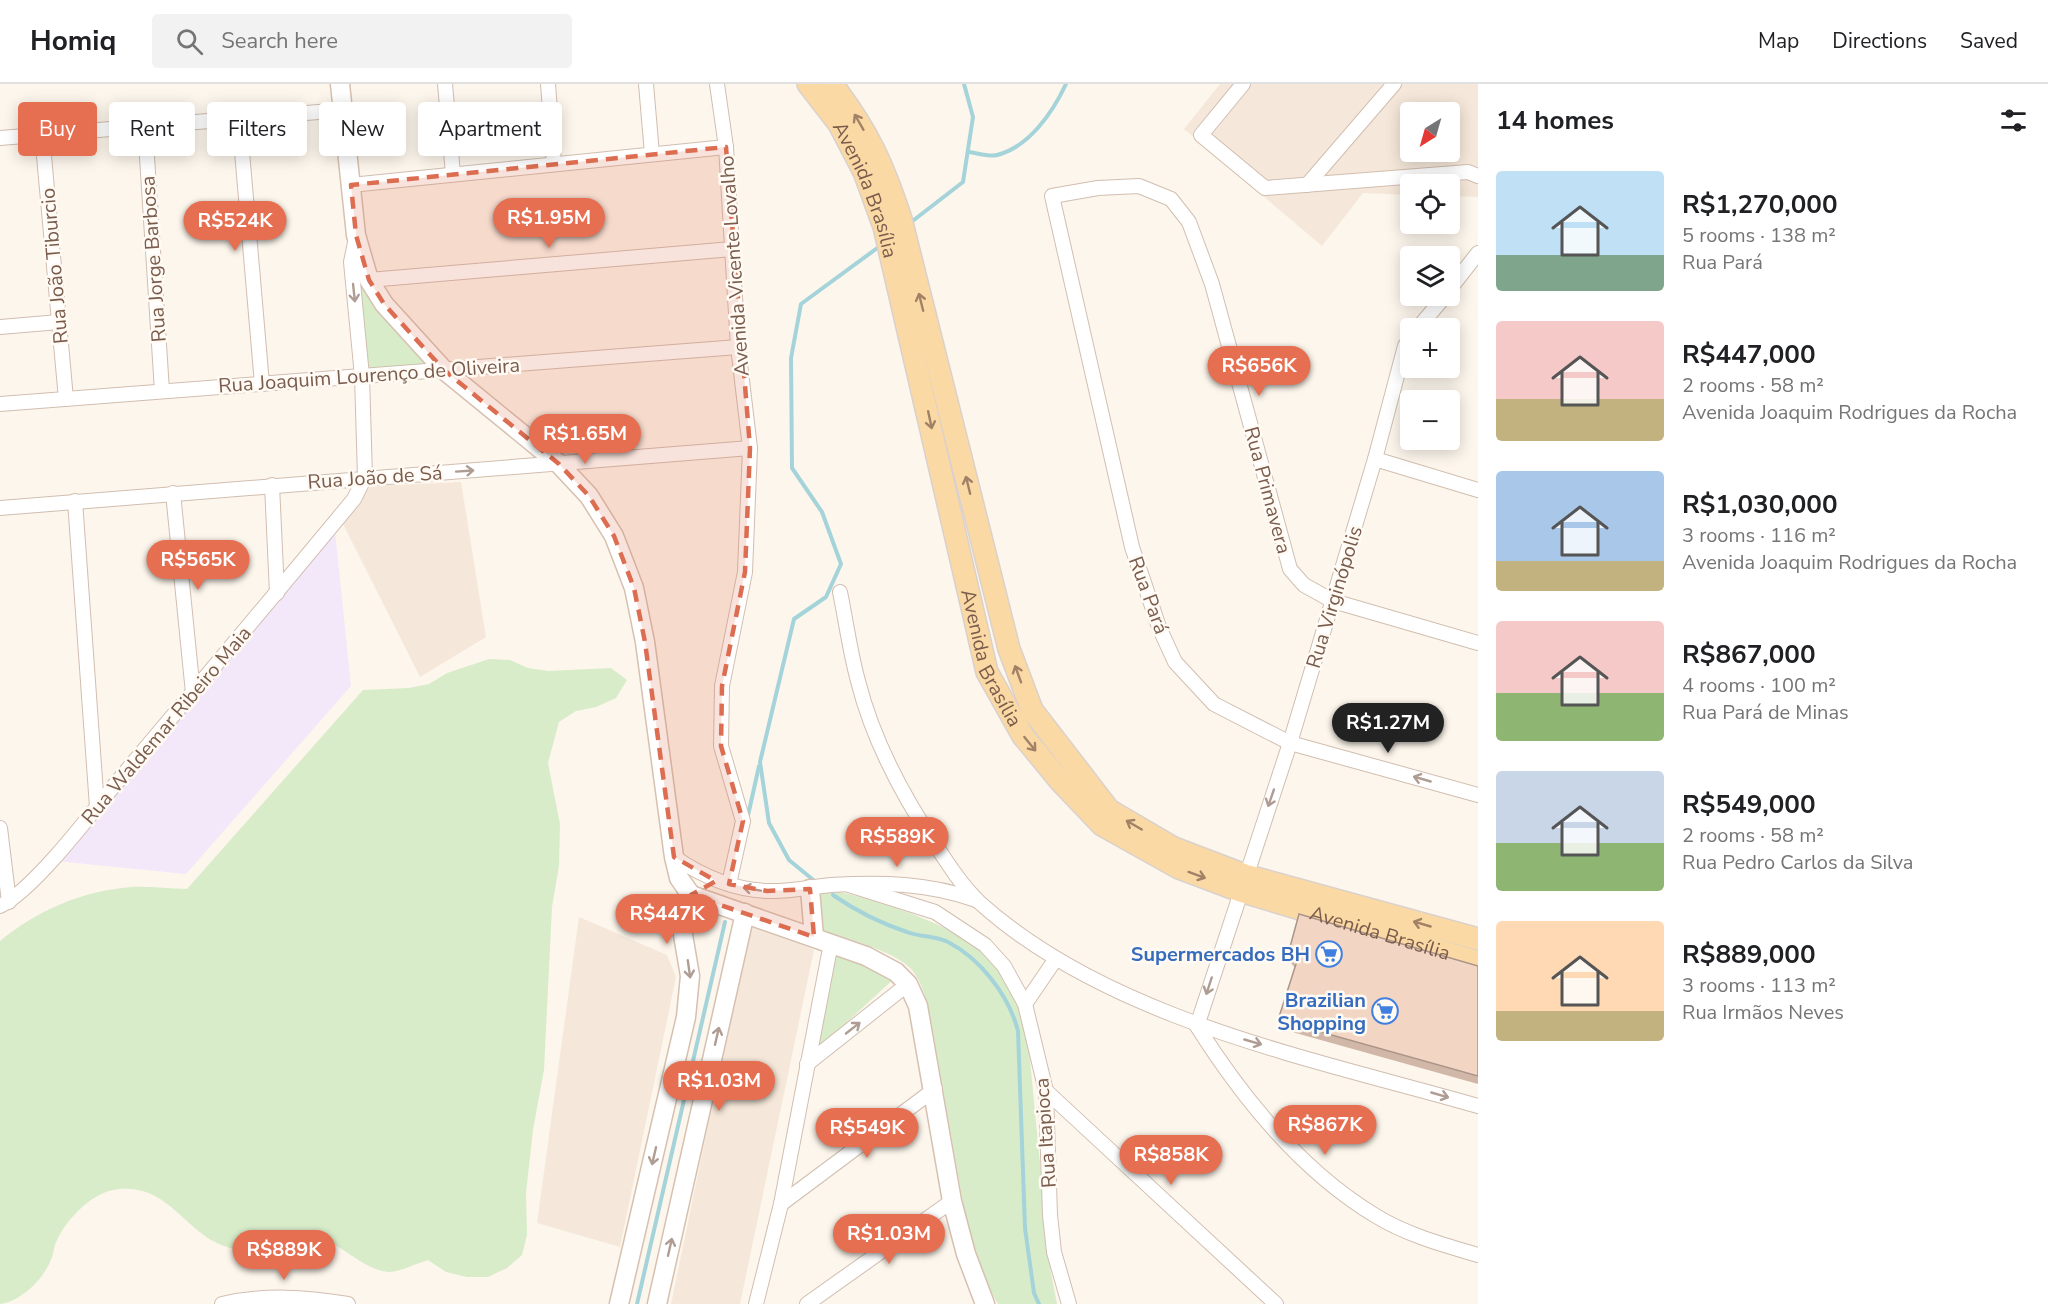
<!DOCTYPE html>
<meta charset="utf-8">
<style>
:root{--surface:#fff;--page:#f2f2f2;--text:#202124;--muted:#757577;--line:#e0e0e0;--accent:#e76f51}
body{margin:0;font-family:"Nunito Sans",sans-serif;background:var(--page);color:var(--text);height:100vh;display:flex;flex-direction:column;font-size:22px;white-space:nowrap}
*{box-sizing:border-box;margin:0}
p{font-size:20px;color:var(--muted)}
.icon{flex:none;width:33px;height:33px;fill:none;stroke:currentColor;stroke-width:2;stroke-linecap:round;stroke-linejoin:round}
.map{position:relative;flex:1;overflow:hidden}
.side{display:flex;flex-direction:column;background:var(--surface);width:570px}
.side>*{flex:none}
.guide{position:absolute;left:18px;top:18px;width:570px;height:54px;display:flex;gap:12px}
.needle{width:39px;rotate:217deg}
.tools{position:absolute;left:1400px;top:18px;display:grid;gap:12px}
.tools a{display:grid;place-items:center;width:60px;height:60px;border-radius:6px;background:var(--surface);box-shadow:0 3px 15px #0003;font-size:30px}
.price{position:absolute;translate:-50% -51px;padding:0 14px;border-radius:21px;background:var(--accent);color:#fff;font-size:20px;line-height:39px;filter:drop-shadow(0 2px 3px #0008)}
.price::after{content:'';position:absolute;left:50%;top:36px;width:18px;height:14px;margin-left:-9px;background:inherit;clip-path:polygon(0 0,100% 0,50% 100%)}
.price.on{background:#222;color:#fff}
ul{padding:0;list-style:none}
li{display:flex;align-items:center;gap:18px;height:150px;padding:0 18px}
li span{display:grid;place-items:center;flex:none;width:168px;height:120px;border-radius:6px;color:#555}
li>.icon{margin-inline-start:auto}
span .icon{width:72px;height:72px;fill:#fffc;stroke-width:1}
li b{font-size:26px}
h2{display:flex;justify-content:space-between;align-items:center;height:72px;padding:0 18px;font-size:26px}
.pill{padding:0 21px;border-radius:6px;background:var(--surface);box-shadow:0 3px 15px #0003;font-size:21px;line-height:54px}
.pill.on{background:var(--accent);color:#fff}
header{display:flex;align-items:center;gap:36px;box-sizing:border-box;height:84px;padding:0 30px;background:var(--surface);border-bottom:2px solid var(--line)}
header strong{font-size:28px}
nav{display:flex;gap:33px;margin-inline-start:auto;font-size:21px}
.search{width:420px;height:54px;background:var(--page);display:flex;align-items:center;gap:15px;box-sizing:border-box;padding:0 21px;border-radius:6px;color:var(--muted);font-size:22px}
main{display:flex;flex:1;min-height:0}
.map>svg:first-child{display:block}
.residential{fill:#f5e8da;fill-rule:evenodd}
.education{fill:#f3e8fa}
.green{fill:#d8ecc9}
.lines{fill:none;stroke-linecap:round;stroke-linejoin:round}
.stream{stroke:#a5d3da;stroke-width:4}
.street-casing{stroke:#d1beb0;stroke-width:16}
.secondary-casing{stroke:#d6c0b0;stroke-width:21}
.primary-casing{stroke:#dad1cd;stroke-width:24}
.street{stroke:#fff;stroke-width:14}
.secondary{stroke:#fff;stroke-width:18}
.primary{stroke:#fbd9a5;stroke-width:21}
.wall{fill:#d1b7a8}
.building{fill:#f3d5c3;stroke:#aa9588;stroke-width:1.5}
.oneway{stroke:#a18267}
.oneway2{stroke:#af9d94}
.marked{fill:#dc6d51;fill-opacity:0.2;stroke:#dc6d51;stroke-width:4.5;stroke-dasharray:12 8;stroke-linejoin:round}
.labels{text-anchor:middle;stroke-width:5;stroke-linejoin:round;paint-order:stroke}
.street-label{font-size:20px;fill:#7a5c4d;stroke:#fffaf3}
.shop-label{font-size:20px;font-weight:bold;fill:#366cbe;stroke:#fffaf3;text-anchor:end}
</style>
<header>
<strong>Homiq</strong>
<div class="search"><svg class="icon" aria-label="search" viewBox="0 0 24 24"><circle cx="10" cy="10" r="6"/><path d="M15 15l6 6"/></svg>Search here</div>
<nav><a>Map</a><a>Directions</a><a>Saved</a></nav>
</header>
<main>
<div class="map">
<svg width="1478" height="1220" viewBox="0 0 1478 1220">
<rect width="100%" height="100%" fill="#fdf6ec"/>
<g class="residential">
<path d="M1220,0H1478V113L1449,112V100H1410V111L1363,109L1322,162L1184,45ZM1410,28H1449V68H1410Z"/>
<path d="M461,398L486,553L420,593L341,436L371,402Z"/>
<path d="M579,833L667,871L676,893L620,1163L537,1139Z"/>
<path d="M750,839L814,866L740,1220H671Z"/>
</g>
<path class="education" d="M335,447L351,602L186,790L56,777Z"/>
<g class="green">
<path d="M355,180L436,283L366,287Z"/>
<path d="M489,575L510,576L528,584L548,587L611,584L627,596L616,614L596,623L576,627L559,638L548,679L560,740L559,782L552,823L544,986L533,1046L526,1109L527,1151L522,1171L507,1184L488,1193H467L446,1188L428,1176C417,1179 400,1188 389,1188C360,1186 339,1154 310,1153C296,1153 285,1162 272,1166C259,1169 239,1167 227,1163C184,1150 168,1096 113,1106C91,1110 66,1136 57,1156C54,1161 54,1168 52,1173C45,1194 22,1217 0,1220V857C38,826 82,807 131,803C149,802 168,805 187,805L363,606L409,604L429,600L447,589Z"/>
<path d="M839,808C864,813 886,821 910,829C969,852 1013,878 1027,945L1050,1183L1057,1220H998L982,1192L971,1164L929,925C925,912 921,897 912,886C897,868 848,855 825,848L818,840L819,812L824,809Z"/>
<path d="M832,865L897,892L812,970Z"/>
</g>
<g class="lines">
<g class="stream">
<path d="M969,68C977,69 990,73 997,71C1029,63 1053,28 1066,0"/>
<path d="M910,139L963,98L973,33L964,0"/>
<path d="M747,736L759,682"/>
<path d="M817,799L789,776L769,739L760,678L794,535L826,513L841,480L822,428L792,384L791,274L801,220L880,162"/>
<path d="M833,811C856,827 880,839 907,848C920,853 936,852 948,858C981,875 1009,912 1018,947L1025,1144L1034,1209L1039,1220"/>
<path d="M637,1220L725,838"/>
</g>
<g class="street-casing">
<g id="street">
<path d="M445,0L453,90"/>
<path d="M548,0L554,80"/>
<path d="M646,0L652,70"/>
<path d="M717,0L726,63L738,263L750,364L745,488L722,602L721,662L743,737L729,800"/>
<path d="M1243,0L1201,51L1265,104L1468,88L1478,92"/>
<path d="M239,33L262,300"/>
<path d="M145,42L162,307"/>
<path d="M42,50L66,315"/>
<path d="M0,54L343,26"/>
<path d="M351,101L726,63"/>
<path d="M1307,101L1394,0"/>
<path d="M369,196L732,165"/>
<path d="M1449,206L1478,169"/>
<path d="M0,243L59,238"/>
<path d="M1418,244L1445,212"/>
<path d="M0,320L738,263"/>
<path d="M1375,375L1478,406"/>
<path d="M272,401L277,509"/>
<path d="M173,409L193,609"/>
<path d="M75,417L97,723"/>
<path d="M0,424L750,364"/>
<path d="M840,508C846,537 850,568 858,597C872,653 903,712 935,760C948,780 962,802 979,818C1108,935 1314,975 1478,1022"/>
<path d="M1478,559L1333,517L1304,501L1290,485L1212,200L1189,138L1171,115L1139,102L1098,104L1052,112L1132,463L1159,543L1175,578L1214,620L1290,659L1478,711"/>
<path d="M0,744L9,818"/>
<path d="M674,773C702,792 733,806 768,807C789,808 810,803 831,801C881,798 929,799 976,816"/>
<path d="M849,801L935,828L985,861L1004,882L1025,920L1046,1007L1050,1131L1054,1168L1069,1220"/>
<path d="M0,822C32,807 88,734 112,704C193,608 274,512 354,415L365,393L362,292L351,178L356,154"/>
<path d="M1025,920L1055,876"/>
<path d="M1197,942L1290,659L1375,375L1405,262L1410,255"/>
<path d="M1197,942C1243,1015 1301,1087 1376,1132C1407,1151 1444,1161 1478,1171"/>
<path d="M807,980L908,900"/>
<path d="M1046,1007L1276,1220"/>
<path d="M781,1120L935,1005"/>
<path d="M222,1220C265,1210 305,1213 348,1220"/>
<path d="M756,1220L781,1120L831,859"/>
<path d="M807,1220L952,1117"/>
</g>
</g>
<g class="secondary-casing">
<g id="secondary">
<path d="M340,0L356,151L369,196L384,220L444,286L559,380L589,412L614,452L634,504L645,558L674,773L679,794L691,811"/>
<path d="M810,805L814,853"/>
<path d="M691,811L866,872L896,888L908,900L918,922L952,1117L966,1170L985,1220"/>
<path d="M619,1220L686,933L690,892L679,827L683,818L691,811"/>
<path d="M657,1220L745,829"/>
</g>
</g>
<g class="primary-casing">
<g id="primary">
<path id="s1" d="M808,0L839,40L864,88L884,143L987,588L1023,652L1061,698L1102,741L1179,784L1240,807L1478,878"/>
<path d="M832,0C868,47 883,80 901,135L1009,565L1032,626L1109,726L1174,764L1245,791L1478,855"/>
</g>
</g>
<use href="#street" class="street"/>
<use href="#secondary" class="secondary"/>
<use href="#primary" class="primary"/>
</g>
<path class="wall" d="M1287,874L1478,882V1000L1285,946L1278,936L1295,884Z"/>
<path class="building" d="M1299,830L1478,882V992L1278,936L1297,877L1287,874Z"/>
<defs><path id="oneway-shaft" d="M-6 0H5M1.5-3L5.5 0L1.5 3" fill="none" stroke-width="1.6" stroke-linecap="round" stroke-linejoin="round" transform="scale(1.5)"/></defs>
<g class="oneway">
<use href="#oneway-shaft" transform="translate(859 38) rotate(-120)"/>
<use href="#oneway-shaft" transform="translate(921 218) rotate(-104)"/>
<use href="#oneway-shaft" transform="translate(930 336) rotate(78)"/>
<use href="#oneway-shaft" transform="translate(968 401) rotate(-104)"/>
<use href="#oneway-shaft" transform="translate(1018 590) rotate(-110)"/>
<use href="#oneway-shaft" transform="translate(1030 660) rotate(51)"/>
<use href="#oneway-shaft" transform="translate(1134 741) rotate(-150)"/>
<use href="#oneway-shaft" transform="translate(1197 791) rotate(20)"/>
<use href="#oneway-shaft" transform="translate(1422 840) rotate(-164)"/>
</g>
<g class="oneway2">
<use href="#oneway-shaft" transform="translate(354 209) rotate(84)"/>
<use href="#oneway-shaft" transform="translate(465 387) rotate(-4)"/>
<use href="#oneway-shaft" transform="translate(1422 695) rotate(-164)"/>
<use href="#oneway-shaft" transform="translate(1271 714) rotate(109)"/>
<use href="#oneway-shaft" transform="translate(752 805) rotate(-170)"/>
<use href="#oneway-shaft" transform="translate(689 885) rotate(82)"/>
<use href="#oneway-shaft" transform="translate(1209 902) rotate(108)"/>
<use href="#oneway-shaft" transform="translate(853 944) rotate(-38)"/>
<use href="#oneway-shaft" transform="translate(717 952) rotate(-77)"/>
<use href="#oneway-shaft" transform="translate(1253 958) rotate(16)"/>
<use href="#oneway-shaft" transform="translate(1440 1011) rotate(16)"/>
<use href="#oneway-shaft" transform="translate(654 1072) rotate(103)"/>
<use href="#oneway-shaft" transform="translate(670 1163) rotate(-77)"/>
</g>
<path class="marked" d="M726,63L750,364L745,488L722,602L721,662L743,737L729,800L767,807L810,805L814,853L691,811L716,797L674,773L645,558L634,504L614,452L589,412L559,380L444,286L384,220L369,196L356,151L351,101Z"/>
<defs>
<g id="supermarket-ring" transform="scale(1.35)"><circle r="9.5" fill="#fffaf3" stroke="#3f7fe0" stroke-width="1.5"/><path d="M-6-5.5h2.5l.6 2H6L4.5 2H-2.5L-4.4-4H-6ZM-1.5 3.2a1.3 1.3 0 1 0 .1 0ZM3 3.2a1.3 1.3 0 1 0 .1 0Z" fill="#3f7fe0"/></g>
</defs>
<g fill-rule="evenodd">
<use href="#supermarket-ring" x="1329" y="870"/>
<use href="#supermarket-ring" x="1385" y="927"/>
</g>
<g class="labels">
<g class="street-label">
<text dy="7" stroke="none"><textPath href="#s1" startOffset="122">Avenida Brasília</textPath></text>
<text transform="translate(153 175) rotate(-94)" y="7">Rua Jorge Barbosa</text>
<text transform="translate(54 182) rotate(-95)" y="7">Rua João Tiburcio</text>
<text transform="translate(734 182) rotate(-94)" y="7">Avenida Vicente Lovalho</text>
<text transform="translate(369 291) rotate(-4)" y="7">Rua Joaquim Lourenço de Oliveira</text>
<text transform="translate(375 393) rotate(-4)" y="7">Rua João de Sá</text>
<text transform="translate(1268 406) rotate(75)" y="7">Rua Primavera</text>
<text transform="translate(1149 511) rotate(70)" y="7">Rua Pará</text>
<text transform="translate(1334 513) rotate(-73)" y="7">Rua Virginópolis</text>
<text dy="7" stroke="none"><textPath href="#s1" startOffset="608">Avenida Brasília</textPath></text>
<text transform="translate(166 641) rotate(-50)" y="7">Rua Waldemar Ribeiro Maia</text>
<text dy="7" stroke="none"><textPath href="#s1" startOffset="1112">Avenida Brasília</textPath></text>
<text transform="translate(1045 1049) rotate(-94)" y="7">Rua Itapioca</text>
</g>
<g class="shop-label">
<text x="1310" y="877">Supermercados BH</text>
<text x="1366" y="923">Brazilian<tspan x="1366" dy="23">Shopping</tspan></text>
</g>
</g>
</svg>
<div class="tools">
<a><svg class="needle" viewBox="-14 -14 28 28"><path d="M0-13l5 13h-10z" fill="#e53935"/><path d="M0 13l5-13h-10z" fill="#757577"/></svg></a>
<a><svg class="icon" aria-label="locate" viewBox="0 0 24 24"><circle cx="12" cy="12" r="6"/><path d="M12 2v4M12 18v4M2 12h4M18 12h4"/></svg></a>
<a><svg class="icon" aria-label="layers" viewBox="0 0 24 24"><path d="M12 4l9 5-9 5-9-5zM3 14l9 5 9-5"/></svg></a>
<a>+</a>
<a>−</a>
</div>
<b class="price" style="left:549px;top:165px">R$1.95M</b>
<b class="price" style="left:235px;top:168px">R$524K</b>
<b class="price" style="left:1259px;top:313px">R$656K</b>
<b class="price" style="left:585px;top:381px">R$1.65M</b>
<b class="price" style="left:198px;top:507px">R$565K</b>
<b class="price on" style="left:1388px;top:670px">R$1.27M</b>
<b class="price" style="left:897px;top:784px">R$589K</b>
<b class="price" style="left:667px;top:861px">R$447K</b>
<b class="price" style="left:719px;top:1028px">R$1.03M</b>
<b class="price" style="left:1325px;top:1072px">R$867K</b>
<b class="price" style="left:867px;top:1075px">R$549K</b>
<b class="price" style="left:1171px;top:1102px">R$858K</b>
<b class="price" style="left:889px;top:1181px">R$1.03M</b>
<b class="price" style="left:284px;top:1197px">R$889K</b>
<div class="guide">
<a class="pill on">Buy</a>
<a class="pill">Rent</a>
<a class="pill">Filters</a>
<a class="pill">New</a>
<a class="pill">Apartment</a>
</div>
</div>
<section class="side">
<h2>14 homes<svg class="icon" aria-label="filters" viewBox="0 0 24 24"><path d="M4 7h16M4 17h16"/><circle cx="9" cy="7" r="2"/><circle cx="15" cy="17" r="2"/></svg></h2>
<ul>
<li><span style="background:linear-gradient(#bfe0f5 70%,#7fa58c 0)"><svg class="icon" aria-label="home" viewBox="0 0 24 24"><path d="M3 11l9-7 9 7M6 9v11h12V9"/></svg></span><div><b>R$1,270,000</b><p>5 rooms · 138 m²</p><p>Rua Pará</p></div></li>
<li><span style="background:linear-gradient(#f6c9c9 65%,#c2b280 0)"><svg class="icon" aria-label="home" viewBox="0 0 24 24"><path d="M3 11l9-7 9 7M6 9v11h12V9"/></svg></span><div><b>R$447,000</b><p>2 rooms · 58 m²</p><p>Avenida Joaquim Rodrigues da Rocha</p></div></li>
<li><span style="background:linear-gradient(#a9c7e8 75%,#c2b280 0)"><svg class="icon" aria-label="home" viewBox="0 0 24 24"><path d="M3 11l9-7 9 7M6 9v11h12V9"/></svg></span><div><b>R$1,030,000</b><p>3 rooms · 116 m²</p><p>Avenida Joaquim Rodrigues da Rocha</p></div></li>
<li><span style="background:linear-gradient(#f6c9c9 60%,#8fb573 0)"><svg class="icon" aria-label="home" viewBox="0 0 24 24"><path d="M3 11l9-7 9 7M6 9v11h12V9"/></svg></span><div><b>R$867,000</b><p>4 rooms · 100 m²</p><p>Rua Pará de Minas</p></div></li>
<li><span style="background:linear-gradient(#c9d6e8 60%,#8fb573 0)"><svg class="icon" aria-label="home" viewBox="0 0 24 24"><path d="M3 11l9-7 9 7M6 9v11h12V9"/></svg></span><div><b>R$549,000</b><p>2 rooms · 58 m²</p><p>Rua Pedro Carlos da Silva</p></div></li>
<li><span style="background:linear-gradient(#ffd9b3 75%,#c2b280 0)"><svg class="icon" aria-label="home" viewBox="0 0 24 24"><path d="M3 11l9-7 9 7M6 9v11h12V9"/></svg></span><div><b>R$889,000</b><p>3 rooms · 113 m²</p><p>Rua Irmãos Neves</p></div></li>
</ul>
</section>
</main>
